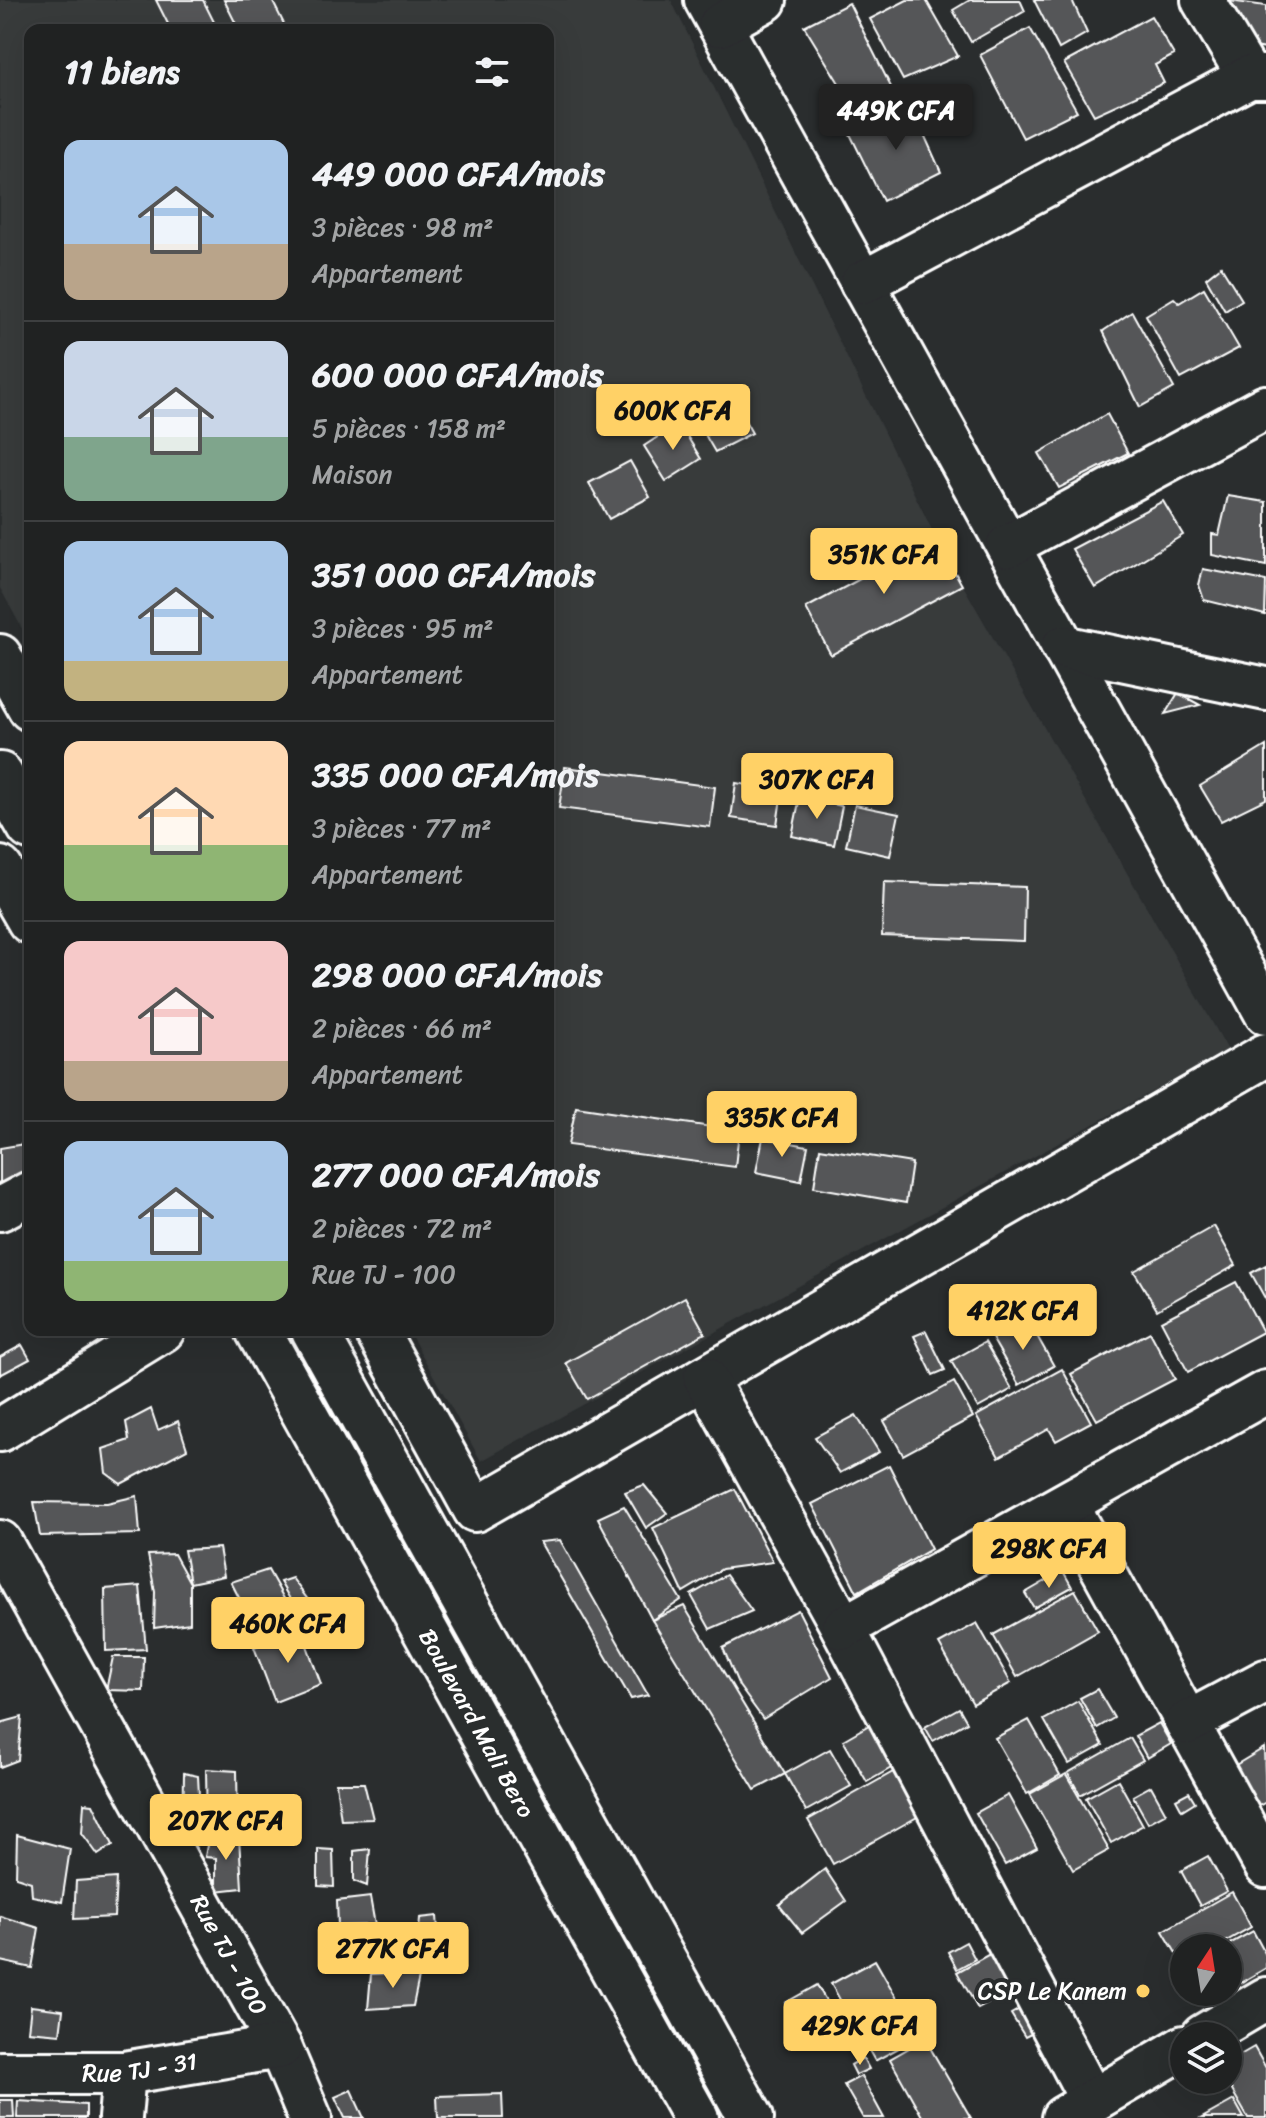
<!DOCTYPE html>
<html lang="fr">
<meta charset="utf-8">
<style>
:root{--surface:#202222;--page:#282a2a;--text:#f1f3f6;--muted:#a2a4a5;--line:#3d3f40;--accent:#ffd166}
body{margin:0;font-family:Sriracha,sans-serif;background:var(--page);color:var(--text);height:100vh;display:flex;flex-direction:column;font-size:30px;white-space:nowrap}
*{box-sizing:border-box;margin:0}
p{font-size:26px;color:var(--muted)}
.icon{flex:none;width:44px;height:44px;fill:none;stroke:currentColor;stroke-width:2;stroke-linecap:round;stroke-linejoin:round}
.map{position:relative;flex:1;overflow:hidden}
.panel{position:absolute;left:24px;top:24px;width:530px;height:1312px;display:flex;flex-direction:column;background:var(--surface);border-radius:16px;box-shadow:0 8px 32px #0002,0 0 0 2px var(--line)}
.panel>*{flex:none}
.needle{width:52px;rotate:12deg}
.fabs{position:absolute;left:1170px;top:1934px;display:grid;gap:16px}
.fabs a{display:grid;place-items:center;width:72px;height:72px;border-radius:50%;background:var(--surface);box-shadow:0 8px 32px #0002,0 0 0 2px var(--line);font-size:40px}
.price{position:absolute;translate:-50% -68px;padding:0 18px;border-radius:8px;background:var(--accent);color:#111;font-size:26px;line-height:52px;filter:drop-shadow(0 2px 4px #0008)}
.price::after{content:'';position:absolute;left:50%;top:48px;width:24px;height:18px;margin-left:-12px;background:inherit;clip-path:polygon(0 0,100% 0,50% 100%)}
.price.current{background:#222;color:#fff}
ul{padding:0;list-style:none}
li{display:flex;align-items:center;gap:24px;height:200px;padding:0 40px}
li+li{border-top:2px solid var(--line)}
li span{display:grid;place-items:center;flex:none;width:224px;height:160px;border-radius:16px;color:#555}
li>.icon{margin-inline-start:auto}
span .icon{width:96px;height:96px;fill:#fffc;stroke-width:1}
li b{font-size:34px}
h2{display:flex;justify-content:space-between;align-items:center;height:96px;padding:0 40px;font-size:34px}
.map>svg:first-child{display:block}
.built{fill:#373a3b}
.building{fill:#555758;stroke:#fff;stroke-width:2}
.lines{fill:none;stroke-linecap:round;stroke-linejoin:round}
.minor-casing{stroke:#fff;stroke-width:48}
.major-casing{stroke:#fff;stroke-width:50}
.minor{stroke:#2a2d2e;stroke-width:42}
.major{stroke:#2a2d2e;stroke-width:44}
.poi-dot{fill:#ffd166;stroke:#2a2d2e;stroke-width:3}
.labels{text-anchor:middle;stroke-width:8;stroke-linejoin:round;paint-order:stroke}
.street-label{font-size:24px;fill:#fff;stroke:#2a2d2e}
.poi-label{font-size:24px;fill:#fff;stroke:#2a2d2e;text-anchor:end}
</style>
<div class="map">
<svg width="1266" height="2118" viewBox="0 0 1266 2118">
<rect width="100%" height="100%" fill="#2a2d2e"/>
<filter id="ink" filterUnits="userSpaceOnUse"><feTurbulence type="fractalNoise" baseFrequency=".0125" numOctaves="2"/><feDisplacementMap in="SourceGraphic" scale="16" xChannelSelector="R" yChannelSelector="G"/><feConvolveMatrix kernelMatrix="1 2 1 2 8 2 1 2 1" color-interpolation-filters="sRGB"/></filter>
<g filter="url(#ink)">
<path class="built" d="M0,0H671L936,538L1228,1050L481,1461L408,1330H548V30H30V643L0,588Z"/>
<g class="building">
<path d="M156,0H203L217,28L171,30Z"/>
<path d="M224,0H272L287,30H239Z"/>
<path d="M907,0H926L958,56L903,80L870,19Z"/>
<path d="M970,0H1020L1025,11L971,42L953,10Z"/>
<path d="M1034,0H1072L1087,33L1059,49Z"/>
<path d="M1222,0L1266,6V49L1244,45Z"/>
<path d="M849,3L892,89L853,106L804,26Z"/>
<path d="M1151,16L1174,55L1155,65L1164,83L1094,115L1064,63Z"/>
<path d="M1030,28L1077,111L1023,138L980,55Z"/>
<path d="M909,101L941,172L883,201L850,134Z"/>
<path d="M1221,266L1242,300L1225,311L1206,278Z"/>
<path d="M1204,288L1239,348L1181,379L1146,315L1174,298L1179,303Z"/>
<path d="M1132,312L1174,388L1140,407L1103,331Z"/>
<path d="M734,401L752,433L715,452L697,421Z"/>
<path d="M1107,414L1128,453L1059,488L1039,453Z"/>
<path d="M679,423L701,459L666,481L644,446Z"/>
<path d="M630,461L650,497L609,519L589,483Z"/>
<path d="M1228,496L1266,502V566L1212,555V534L1219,535Z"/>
<path d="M1163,501L1183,535L1095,588L1072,549Z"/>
<path d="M936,538L962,585L831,655L806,608Z"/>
<path d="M1203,569L1266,581L1265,615L1204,600L1199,585Z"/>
<path d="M1178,693L1200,705L1165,714Z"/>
<path d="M1266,746V799L1221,821L1200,786Z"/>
<path d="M565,767L715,787L710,827L559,808Z"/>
<path d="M736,783L782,791L777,825L731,818Z"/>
<path d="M800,797L842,806L834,845L792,836Z"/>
<path d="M855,805L899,814L890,856L846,846Z"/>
<path d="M884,882L1025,887L1024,941L882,936Z"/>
<path d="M576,1107L739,1131L735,1167L568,1145Z"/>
<path d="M763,1138L808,1146L801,1181L756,1172Z"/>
<path d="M30,1143V1184L0,1188V1148Z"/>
<path d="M820,1148L912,1163L906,1203L814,1187Z"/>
<path d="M1214,1226L1236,1265L1157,1310L1134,1271Z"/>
<path d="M1266,1265V1300L1251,1273Z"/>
<path d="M1236,1282L1263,1332L1188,1372L1161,1321Z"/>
<path d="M685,1297L705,1333L587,1399L566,1363Z"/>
<path d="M1027,1318L1054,1366L1019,1385L992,1338Z"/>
<path d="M926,1331L945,1370L933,1375L914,1336Z"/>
<path d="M1150,1332L1175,1379L1097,1420L1071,1374Z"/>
<path d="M985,1342L1012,1389L978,1408L951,1361Z"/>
<path d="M22,1345L30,1359L0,1375V1357Z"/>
<path d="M1062,1369L1091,1422L1056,1441L1049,1429L999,1457L976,1416Z"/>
<path d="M954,1382L973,1417L903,1455L884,1421Z"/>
<path d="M151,1409L158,1430L178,1421L187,1449L121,1484L106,1473L103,1449L129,1440L126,1422Z"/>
<path d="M856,1415L879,1452L840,1473L815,1437Z"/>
<path d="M889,1465L931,1549L857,1592L812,1504Z"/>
<path d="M644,1485L667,1513L646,1528L625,1492Z"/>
<path d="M735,1489L773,1562L722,1569L683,1592L653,1528Z"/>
<path d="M137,1496L140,1534L40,1536L34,1502L107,1503Z"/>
<path d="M624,1506L681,1600L652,1620L598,1518Z"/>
<path d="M560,1540L648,1695L631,1699L540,1542Z"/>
<path d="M219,1548L224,1576L190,1583L184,1550Z"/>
<path d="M174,1554L190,1583V1623L154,1628L155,1592L148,1555Z"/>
<path d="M268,1570L301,1629L262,1643L231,1582Z"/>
<path d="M1063,1571L1072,1587L1034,1608L1025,1593Z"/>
<path d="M726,1575L752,1611L710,1629L691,1595Z"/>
<path d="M292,1578L311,1604L297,1611L280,1582Z"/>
<path d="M140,1586L146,1649L106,1651L105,1589Z"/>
<path d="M1075,1590L1098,1631L1017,1677L993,1635Z"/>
<path d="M684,1606L785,1774L755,1790L652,1620Z"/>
<path d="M798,1610L832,1677L763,1719L739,1686L723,1648Z"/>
<path d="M977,1623L1011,1683L973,1704L939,1644Z"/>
<path d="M301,1629L321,1684L275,1702L254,1647Z"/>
<path d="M113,1657H144L143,1691L106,1690Z"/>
<path d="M1097,1689L1114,1718L1097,1728L1080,1698Z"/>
<path d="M1078,1701L1103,1745L1069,1764L1044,1720Z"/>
<path d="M959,1708L967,1722L933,1741L925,1727Z"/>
<path d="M22,1717L18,1760L0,1767V1723Z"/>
<path d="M1029,1720L1060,1775L1027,1794L995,1738Z"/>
<path d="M1159,1723L1171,1744L1147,1758L1135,1736Z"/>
<path d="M869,1725L893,1767L867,1782L843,1740Z"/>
<path d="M1130,1738L1143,1760L1080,1795L1068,1773Z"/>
<path d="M1264,1748L1266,1802L1257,1807L1234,1766Z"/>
<path d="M830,1749L851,1786L806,1811L785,1774Z"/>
<path d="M206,1769L237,1771L238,1830L207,1831Z"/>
<path d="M893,1772L919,1816L833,1864L808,1820Z"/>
<path d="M184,1773L198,1776L201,1834L183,1838Z"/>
<path d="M1066,1774L1109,1850L1073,1870L1030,1794Z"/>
<path d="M1118,1780L1143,1825L1111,1843L1086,1798Z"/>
<path d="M336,1783H364L373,1819L341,1820Z"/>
<path d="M1151,1786L1166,1813L1148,1823L1133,1796Z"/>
<path d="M1189,1792L1195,1802L1182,1810L1176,1799Z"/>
<path d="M1008,1795L1037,1848L1005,1865L976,1813Z"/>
<path d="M84,1803L93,1804L113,1845L98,1855L82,1833Z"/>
<path d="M17,1835L70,1849L62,1902L32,1896L31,1882L16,1877Z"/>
<path d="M239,1837L242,1888L216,1891V1858L205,1857L208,1839Z"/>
<path d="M318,1849L333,1850L334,1887L318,1886Z"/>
<path d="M370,1849L367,1886L354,1881V1851Z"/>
<path d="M1208,1856L1227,1891L1200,1906L1181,1871Z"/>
<path d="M825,1869L846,1901L802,1933L779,1905Z"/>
<path d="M116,1878L114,1917L74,1919L76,1881Z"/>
<path d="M1232,1892L1251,1927L1214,1948H1184L1183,1965L1163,1931Z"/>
<path d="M370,1897L375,1925L338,1926L337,1901Z"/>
<path d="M0,1916L39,1928L32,1968L0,1961Z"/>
<path d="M437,1916L439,1943H418L420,1918Z"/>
<path d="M1253,1931L1266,1955V1968L1228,1990V1948H1222Z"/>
<path d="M966,1942L975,1959L957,1969L948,1952Z"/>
<path d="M995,1951L1016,1988L978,2009L957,1972Z"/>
<path d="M875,1960L919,2037L875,2061L831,1984Z"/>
<path d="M420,1972L413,2006L368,2009L371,1974Z"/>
<path d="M817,1985L835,2016L804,2034L785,2003Z"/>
<path d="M1194,1992H1224L1202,2005Z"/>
<path d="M31,2006L63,2010L60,2034L28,2031Z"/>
<path d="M1025,2006L1039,2030L1025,2037L1011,2014Z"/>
<path d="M925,2039L971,2118H923L890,2059Z"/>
<path d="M1254,2047L1266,2068V2118H1248L1226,2080L1228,2062Z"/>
<path d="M863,2058L869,2069L856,2075L851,2065Z"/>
<path d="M861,2076L884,2118H863L844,2085Z"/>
<path d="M351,2090L364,2118H345L335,2097Z"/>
<path d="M502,2094L503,2118H438L437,2096Z"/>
<path d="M0,2100H13L14,2118H0Z"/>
<path d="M1234,2100L1244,2118H1202Z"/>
<path d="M18,2101L86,2105V2118H17Z"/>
</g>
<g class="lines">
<g class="minor-casing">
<g id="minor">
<path d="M706,0L1266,1013"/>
<path d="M1203,0L1249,77"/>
<path d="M720,25L765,0"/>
<path d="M862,283L1249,77H1266"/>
<path d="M1008,546L1266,407"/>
<path d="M1063,647L1266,689"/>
<path d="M0,656L30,709"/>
<path d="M0,1209L30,1193"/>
<path d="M376,1330L475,1510L1266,1055"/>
<path d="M705,1378L843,1628L1092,2101"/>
<path d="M0,1430L163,1330"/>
<path d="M1067,1504L1266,1866"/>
<path id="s1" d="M0,1542L280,2047L310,2118"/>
<path d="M843,1628L1266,1392"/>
<path d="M1187,1723L1266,1681"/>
<path d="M1203,2036L1266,1999"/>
<path id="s2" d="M0,2073H124L280,2047"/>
<path d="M120,2118L124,2073"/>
<path d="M1063,2118L1184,2047"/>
</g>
</g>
<g class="major-casing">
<g id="major">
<path d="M0,775L30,827"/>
<path d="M0,869L30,921"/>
<path id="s3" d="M258,1330L696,2118"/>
<path d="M314,1330L751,2118"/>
</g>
</g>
<use href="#minor" class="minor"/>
<use href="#major" class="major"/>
</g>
</g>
<circle class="poi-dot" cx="1143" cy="1991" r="8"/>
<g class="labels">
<g class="street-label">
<text dy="8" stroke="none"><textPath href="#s3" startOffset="450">Boulevard Mali Bero</textPath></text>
<text dy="8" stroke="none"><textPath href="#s1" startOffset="472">Rue TJ - 100</textPath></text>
<text dy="8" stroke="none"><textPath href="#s2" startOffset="140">Rue TJ - 31</textPath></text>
</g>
<g class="poi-label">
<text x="1127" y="1999">CSP Le Kanem</text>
</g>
</g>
</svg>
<div class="fabs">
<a><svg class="needle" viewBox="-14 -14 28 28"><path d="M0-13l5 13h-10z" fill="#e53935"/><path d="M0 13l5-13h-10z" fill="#a2a4a5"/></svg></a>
<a><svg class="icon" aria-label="layers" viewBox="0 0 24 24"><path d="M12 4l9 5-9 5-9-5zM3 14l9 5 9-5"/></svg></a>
</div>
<b class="price current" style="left:896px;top:152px">449K CFA</b>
<b class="price" style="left:673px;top:452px">600K CFA</b>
<b class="price" style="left:884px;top:596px">351K CFA</b>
<b class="price" style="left:817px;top:821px">307K CFA</b>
<b class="price" style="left:782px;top:1159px">335K CFA</b>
<b class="price" style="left:1023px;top:1352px">412K CFA</b>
<b class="price" style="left:1049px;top:1590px">298K CFA</b>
<b class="price" style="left:288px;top:1665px">460K CFA</b>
<b class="price" style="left:226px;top:1862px">207K CFA</b>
<b class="price" style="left:393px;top:1990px">277K CFA</b>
<b class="price" style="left:860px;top:2067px">429K CFA</b>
<section class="panel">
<h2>11 biens<svg class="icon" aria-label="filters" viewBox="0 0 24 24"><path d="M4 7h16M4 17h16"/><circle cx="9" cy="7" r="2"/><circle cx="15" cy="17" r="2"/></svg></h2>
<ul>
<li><span style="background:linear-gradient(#a9c7e8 65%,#b9a48a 0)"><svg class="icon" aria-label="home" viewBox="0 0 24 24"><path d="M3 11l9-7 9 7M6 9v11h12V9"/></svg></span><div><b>449 000 CFA/mois</b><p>3 pièces · 98 m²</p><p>Appartement</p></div></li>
<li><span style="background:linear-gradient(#c9d6e8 60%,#7fa58c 0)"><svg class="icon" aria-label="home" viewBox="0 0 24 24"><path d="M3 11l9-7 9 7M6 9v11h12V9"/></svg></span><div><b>600 000 CFA/mois</b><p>5 pièces · 158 m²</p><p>Maison</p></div></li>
<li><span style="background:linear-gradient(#a9c7e8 75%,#c2b280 0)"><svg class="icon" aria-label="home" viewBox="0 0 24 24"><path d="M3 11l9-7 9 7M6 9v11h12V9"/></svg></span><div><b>351 000 CFA/mois</b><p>3 pièces · 95 m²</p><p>Appartement</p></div></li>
<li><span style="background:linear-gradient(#ffd9b3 65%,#8fb573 0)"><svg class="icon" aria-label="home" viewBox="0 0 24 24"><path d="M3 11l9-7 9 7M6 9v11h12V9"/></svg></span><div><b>335 000 CFA/mois</b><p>3 pièces · 77 m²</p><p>Appartement</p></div></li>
<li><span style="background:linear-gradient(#f6c9c9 75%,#b9a48a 0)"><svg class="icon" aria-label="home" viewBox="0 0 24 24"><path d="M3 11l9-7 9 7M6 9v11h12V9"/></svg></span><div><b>298 000 CFA/mois</b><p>2 pièces · 66 m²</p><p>Appartement</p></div></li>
<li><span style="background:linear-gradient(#a9c7e8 75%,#8fb573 0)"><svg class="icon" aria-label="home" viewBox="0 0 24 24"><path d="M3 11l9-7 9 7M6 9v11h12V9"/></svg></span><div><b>277 000 CFA/mois</b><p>2 pièces · 72 m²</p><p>Rue TJ - 100</p></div></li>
</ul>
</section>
</div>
